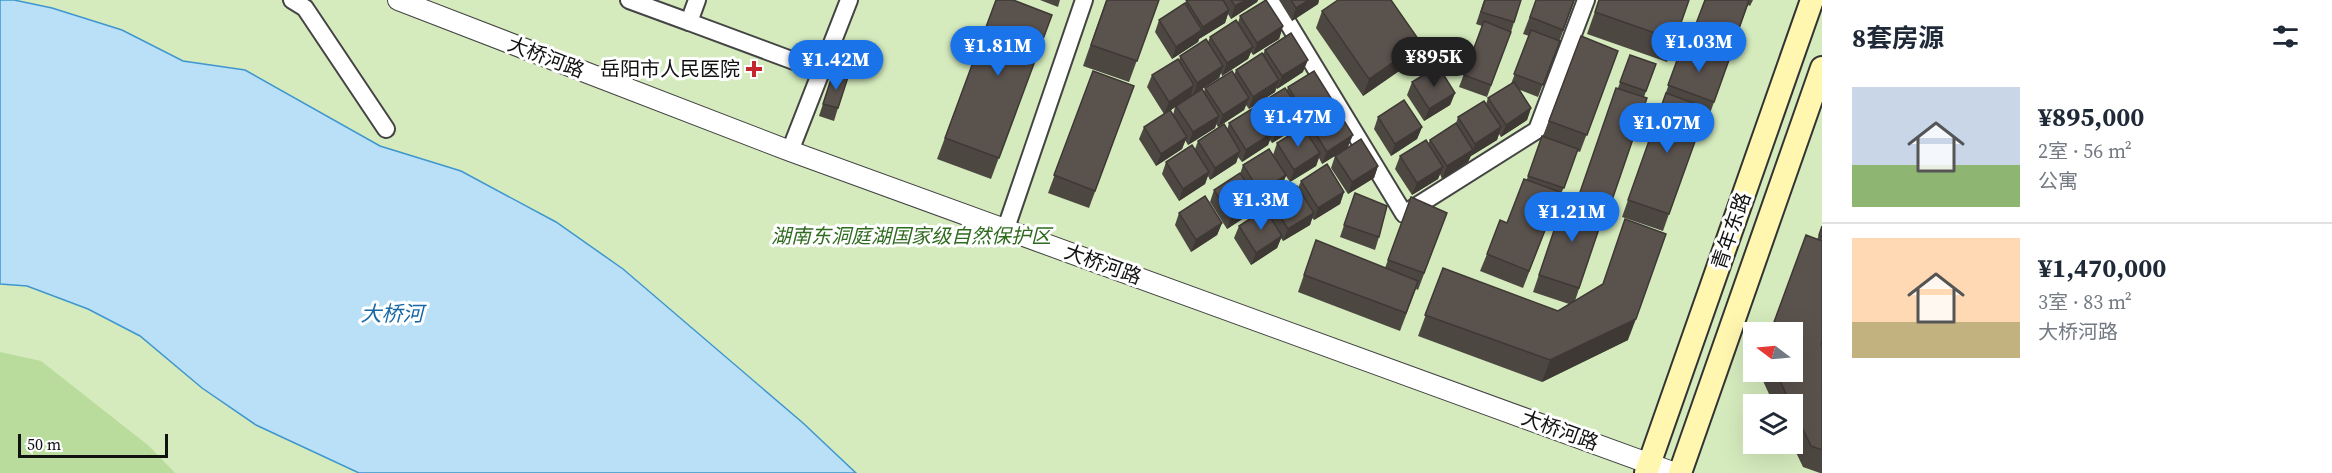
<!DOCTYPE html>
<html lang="zh">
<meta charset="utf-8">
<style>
:root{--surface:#fff;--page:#f6f6f7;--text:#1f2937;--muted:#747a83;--line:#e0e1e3;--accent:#1a73e8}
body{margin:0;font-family:"Source Serif 4","Noto Sans SC",serif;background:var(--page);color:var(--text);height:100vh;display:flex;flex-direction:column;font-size:22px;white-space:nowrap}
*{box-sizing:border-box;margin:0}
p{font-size:20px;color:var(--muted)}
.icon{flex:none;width:33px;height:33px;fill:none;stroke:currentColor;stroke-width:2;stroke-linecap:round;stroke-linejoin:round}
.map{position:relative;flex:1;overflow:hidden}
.details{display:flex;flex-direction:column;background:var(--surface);width:510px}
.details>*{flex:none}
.needle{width:39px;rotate:286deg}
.tools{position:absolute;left:1743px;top:322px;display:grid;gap:12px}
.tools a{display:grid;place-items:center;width:60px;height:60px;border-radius:0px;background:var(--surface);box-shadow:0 6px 24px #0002;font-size:30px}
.scale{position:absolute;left:18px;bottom:15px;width:150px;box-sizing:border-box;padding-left:6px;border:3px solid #111;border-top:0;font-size:16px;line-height:21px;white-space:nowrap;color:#111;-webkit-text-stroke:4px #fff;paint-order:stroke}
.price{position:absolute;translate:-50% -51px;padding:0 14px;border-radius:21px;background:var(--accent);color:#fff;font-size:20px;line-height:39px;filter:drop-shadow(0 2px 3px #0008)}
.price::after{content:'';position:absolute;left:50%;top:36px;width:18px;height:14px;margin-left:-9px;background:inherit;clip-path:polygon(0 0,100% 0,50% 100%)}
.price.selected{background:#222;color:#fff}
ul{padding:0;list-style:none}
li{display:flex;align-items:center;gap:18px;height:150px;padding:0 30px}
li+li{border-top:2px solid var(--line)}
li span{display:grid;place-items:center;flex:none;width:168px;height:120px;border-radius:0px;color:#555}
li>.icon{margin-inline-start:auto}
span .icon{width:72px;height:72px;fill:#fffc;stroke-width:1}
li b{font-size:26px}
h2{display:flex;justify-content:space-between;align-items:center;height:72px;padding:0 30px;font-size:26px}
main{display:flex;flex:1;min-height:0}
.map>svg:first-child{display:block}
.green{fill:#d5ebbd;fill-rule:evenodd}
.forest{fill:#b9dc9c}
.water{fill:#b9e0f7;stroke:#3f96cf;stroke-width:1.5}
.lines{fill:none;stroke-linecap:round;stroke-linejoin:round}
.minor-casing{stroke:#444;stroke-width:20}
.tertiary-casing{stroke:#444;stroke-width:22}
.secondary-casing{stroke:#333;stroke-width:26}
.minor{stroke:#fff;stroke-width:16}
.tertiary{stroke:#fff;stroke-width:20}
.secondary{stroke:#fff6b0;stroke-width:22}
.wall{fill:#4d4742;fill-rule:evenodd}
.shaded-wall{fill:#3f3936}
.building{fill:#5a524d;stroke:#3f3936;stroke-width:1.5}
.poi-dot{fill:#c4262e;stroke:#fff;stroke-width:2}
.labels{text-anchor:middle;stroke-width:6;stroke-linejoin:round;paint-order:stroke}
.street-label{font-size:20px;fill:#111;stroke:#fff}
.poi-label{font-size:20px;fill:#111;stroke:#fff;text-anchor:end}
.park-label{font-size:20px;font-style:italic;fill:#2f6b1f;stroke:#fff}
.water-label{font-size:21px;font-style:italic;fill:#1768a6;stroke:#fff}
</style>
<main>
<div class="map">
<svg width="1822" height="473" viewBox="0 0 1822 473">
<rect width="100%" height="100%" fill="#fffdf5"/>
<path class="green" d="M0,0H1822V473H0ZM1754,333H1792V372H1754ZM1754,405H1792V444H1754Z"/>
<path class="forest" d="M0,352L41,361L149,446L175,473H0Z"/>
<path class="water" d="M0,0H14L52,8L122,30L183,61L245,70L380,146L461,171L556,222L623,269L803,423L856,473H359L256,425L202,388L140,336L88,309L27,286L0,284Z"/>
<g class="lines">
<g class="minor-casing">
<g id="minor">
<path d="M292,0L305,8L386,129"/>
<path d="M629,0L689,22"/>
<path d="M697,0L689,22L821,71"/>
<path d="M1274,0L1404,214L1537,130L1586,0"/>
<path d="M790,151L849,0"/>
<path d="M1006,228L1084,0"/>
</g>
</g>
<g class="tertiary-casing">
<path id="tertiary" d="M398,0L790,151L1675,473"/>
</g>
<g class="secondary-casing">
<g id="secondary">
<path d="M1646,473L1812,0"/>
<path d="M1680,473L1822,68"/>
</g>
</g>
<use href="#minor" class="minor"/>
<use href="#tertiary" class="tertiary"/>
<use href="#secondary" class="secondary"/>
</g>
<g class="wall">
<path d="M996,0L1052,15L991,179L937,159Z"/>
<path d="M1040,0H1060L1058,7Z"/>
<path d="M1106,0H1159L1129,82L1083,66Z"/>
<path d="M1187,0H1258L1257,2L1231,19L1228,14L1225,23L1199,39L1198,42L1172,59L1155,32L1159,20L1185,3Z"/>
<path d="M1279,0H1319L1318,4L1292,21Z"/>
<path d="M1484,0H1521L1511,32L1487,97L1459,87L1482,26L1476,24Z"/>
<path d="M1536,0H1575L1538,97L1520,90L1531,108L1527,120L1501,137L1499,134L1497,140L1471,156L1468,162L1442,179L1440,174L1438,179L1412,195L1395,169L1400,156L1428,144L1430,140L1456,123L1458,117L1486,104L1488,98L1511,84L1529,36L1523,34Z"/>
<path d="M1599,0H1689L1667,62L1587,34Z"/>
<path d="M1705,0H1753L1750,6L1748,5L1728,60H1729L1708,119L1703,117L1663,231L1622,217L1683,44L1688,45Z"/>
<path d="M1322,11L1421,43L1415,60L1363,96L1316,28Z"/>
<path d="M1240,16L1283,26L1279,39L1253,55L1251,52L1248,59L1222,76L1221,73L1219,78L1202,89L1204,92L1205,88L1234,75L1236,70L1263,54L1265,50L1303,72L1277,89L1276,88L1275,92L1249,109L1246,105L1244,110L1218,127L1216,124L1215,128L1188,145L1185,140L1182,149L1156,166L1139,139L1144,127L1164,114L1147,87L1152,75L1179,61L1180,56L1208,42L1210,37L1238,23ZM1175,107L1173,115L1170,111Z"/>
<path d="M1581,36L1618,51L1580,152L1577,151L1559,200H1557L1523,288L1480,271L1487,254L1507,223L1527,179L1542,136H1543Z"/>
<path d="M1630,55L1656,64L1644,97L1647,98L1604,223L1601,222L1575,301L1628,340L1542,382L1418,336L1443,268L1558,311L1569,304L1533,292L1565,198L1577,202L1610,105L1618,88Z"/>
<path d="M1093,71L1134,86L1089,208L1048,193Z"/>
<path d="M833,73L838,108L834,121L819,116Z"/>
<path d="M1412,82L1455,93L1450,105L1424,121L1407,95Z"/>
<path d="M1288,87L1326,110L1300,127L1299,124L1298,127L1272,143L1270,140L1268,145L1242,162L1238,157L1236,163L1210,180L1208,176L1205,184L1179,201L1162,174L1166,162L1195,149L1198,141L1227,130L1229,123L1257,110L1259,104L1287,90Z"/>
<path d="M1378,117L1422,127L1417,139L1391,156L1374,129Z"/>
<path d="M1310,125L1348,147L1378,166L1374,178L1348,194L1331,168L1335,156L1322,164L1319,158L1316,166L1290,182L1286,176L1281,188L1256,203L1253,212L1227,229L1210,202L1214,190L1240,174L1243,165L1273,155L1277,143L1307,133Z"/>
<path d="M1301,181L1344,192L1340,204L1314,220L1312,218L1310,225L1283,241L1281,238L1277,248L1251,265L1234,238L1239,226L1267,213L1271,202L1298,188Z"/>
<path d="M1355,193L1379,237L1375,250L1340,237Z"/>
<path d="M1411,197L1447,213L1418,290L1416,289L1400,331L1298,292L1316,240L1385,268Z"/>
<path d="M1179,213L1222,223L1217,235L1191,252L1175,225Z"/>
<path d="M1822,226V342L1821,345L1822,347V473H1820L1803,467L1792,444V405H1774L1759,372H1792L1817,240Z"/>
</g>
<g class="shaded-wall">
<path d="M1246,0H1258L1257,2L1231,19L1235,6Z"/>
<path d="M1309,0H1319L1318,4L1292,21L1296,8Z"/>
<path d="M1229,10L1225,23L1199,39L1203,27Z"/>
<path d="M1283,26L1279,39L1253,55L1257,43Z"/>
<path d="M1202,30L1198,42L1172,59L1176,47Z"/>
<path d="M1421,43L1415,60L1363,96L1369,79Z"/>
<path d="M1253,47L1248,59L1222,76L1227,63Z"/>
<path d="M1308,60L1303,72L1277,89L1282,76Z"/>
<path d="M1223,66L1219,78L1193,95L1197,83Z"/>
<path d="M1279,80L1275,92L1249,109L1253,97Z"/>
<path d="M1194,85L1190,98L1164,114L1169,102Z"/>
<path d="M1455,93L1450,105L1424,121L1429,109Z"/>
<path d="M1249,98L1244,110L1218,127L1223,115Z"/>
<path d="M1331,98L1326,110L1300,127L1305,114Z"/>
<path d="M1531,108L1527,120L1501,137L1506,125Z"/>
<path d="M1303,114L1298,127L1272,143L1276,131Z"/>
<path d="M1219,116L1215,128L1188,145L1193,132Z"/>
<path d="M1422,127L1417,139L1391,156L1395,144Z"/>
<path d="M1501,127L1497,140L1471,156L1475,144Z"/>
<path d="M1272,133L1268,145L1242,162L1246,150Z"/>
<path d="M1353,135L1348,147L1322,164L1327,152Z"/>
<path d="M1187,137L1182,149L1156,166L1161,154Z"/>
<path d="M1473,150L1468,162L1442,179L1447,166Z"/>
<path d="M1240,151L1236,163L1210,180L1215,168Z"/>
<path d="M1320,153L1316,166L1290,182L1294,170Z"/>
<path d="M1378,166L1374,178L1348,194L1352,182Z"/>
<path d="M1443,167L1438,179L1412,195L1417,183Z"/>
<path d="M1209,172L1205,184L1179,201L1183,189Z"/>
<path d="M1286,175L1281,188L1256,203L1253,212L1227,229L1231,217L1256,201L1260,192Z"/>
<path d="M1344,192L1340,204L1314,220L1318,208Z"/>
<path d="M1314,213L1310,225L1283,241L1288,229Z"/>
<path d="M1222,223L1217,235L1191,252L1196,240Z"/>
<path d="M1282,236L1277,248L1251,265L1256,253Z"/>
<path d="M1636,319L1628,340L1542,382L1550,360Z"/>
</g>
<g class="building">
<path d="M996,0H1013L1052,15L999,158L945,138Z"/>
<path d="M1107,0H1159L1137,61L1091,45Z"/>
<path d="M1186,0H1223L1229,10L1203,27Z"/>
<path d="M1231,0H1246L1235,6Z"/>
<path d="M1266,0L1283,26L1257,43L1240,16Z"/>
<path d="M1291,0H1309L1296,8Z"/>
<path d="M1338,0H1391L1421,43L1369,79L1322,11Z"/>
<path d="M1485,0H1521L1514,22L1481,12Z"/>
<path d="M1536,0H1574L1563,30L1530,17Z"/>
<path d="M1599,0H1689L1675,40L1595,12Z"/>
<path d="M1705,0H1749L1731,51L1691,37Z"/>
<path d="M1185,3L1202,30L1176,47L1159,20Z"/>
<path d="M1236,20L1253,47L1227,63L1210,37Z"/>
<path d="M1484,21L1511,32L1491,85L1464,75Z"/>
<path d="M1531,30L1560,41L1543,85L1514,74Z"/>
<path d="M1291,33L1308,60L1282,76L1265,50Z"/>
<path d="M1581,36L1618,51L1587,135L1549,121Z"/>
<path d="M1206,39L1223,66L1197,83L1180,56Z"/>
<path d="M1683,44L1729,60L1714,102L1668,85Z"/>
<path d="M1262,53L1279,80L1253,97L1236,70Z"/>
<path d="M1630,55L1656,64L1646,91L1620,82Z"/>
<path d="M1178,59L1194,85L1169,102L1152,75Z"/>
<path d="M1438,66L1455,93L1429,109L1412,82Z"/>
<path d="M1093,71L1134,86L1095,191L1054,175Z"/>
<path d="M1232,71L1249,98L1223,115L1205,88Z"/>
<path d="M1314,71L1331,98L1305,114L1288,87Z"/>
<path d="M833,73L848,77L838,108L823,104Z"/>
<path d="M1514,82L1531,108L1506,125L1488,98Z"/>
<path d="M1285,88L1303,114L1276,131L1259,104Z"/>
<path d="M1616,88L1647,98L1610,206L1579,195Z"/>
<path d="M1202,89L1219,116L1193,132L1176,106Z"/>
<path d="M1666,93L1707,108L1669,214L1628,200Z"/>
<path d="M1404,100L1422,127L1395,144L1378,117Z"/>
<path d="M1484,101L1501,127L1475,144L1458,117Z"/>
<path d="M1255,107L1272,133L1246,150L1229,123Z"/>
<path d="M1336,108L1353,135L1327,152L1310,125Z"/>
<path d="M1170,110L1187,137L1161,154L1144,127Z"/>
<path d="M1456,123L1473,150L1447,166L1430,140Z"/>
<path d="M1224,124L1240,151L1215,168L1198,141Z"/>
<path d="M1303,127L1320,153L1294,170L1277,143Z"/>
<path d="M1542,136L1578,149L1564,188L1528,176Z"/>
<path d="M1361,139L1378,166L1352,182L1335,156Z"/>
<path d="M1426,140L1443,167L1417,183L1400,156Z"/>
<path d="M1192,145L1209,172L1183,189L1166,162Z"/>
<path d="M1269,149L1286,175L1260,192L1243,165Z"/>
<path d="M1327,164L1344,192L1318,208L1301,181Z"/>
<path d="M1240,173L1258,200L1231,217L1214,190Z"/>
<path d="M1524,179L1560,192L1529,271L1487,254L1500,220L1507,223Z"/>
<path d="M1297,186L1314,213L1288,229L1271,202Z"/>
<path d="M1355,193L1387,206L1379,237L1344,225Z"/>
<path d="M1205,196L1222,223L1196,240L1179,213Z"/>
<path d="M1411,197L1447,213L1424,273L1388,260Z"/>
<path d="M1565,198L1605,211L1579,288L1539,275Z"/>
<path d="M1265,209L1282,236L1256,253L1239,226Z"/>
<path d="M1625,219L1666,234L1636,319L1550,360L1425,315L1443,268L1558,311L1603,284Z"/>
<path d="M1822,226V237L1819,235Z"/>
<path d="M1806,235L1822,241V341L1821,345L1822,347V450L1811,446L1792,407V405H1791L1776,372H1792V333H1770Z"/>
<path d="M1316,240L1418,281L1406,313L1304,275Z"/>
</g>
<path class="poi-dot" d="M751 60h6v6h6v6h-6v6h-6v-6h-6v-6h6z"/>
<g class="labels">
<g class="street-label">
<text transform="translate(546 57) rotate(21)" y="7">大桥河路</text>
<text transform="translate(1731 231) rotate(-71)" y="7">青年东路</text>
<text transform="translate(1103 264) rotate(20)" y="7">大桥河路</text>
<text transform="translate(1560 430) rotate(20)" y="7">大桥河路</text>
</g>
<g class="poi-label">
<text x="740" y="76">岳阳市人民医院</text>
</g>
<g class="park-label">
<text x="911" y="243">湖南东洞庭湖国家级自然保护区</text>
</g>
<g class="water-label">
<text x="392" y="321">大桥河</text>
</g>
</g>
</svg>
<div class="tools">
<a><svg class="needle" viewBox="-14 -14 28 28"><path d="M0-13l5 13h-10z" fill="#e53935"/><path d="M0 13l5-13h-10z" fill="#747a83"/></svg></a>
<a><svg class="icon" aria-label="layers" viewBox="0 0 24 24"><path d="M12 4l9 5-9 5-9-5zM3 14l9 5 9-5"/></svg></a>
</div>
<div class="scale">50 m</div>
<b class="price" style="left:1699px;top:73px">¥1.03M</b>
<b class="price" style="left:998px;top:77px">¥1.81M</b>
<b class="price selected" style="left:1434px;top:88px">¥895K</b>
<b class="price" style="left:836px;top:91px">¥1.42M</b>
<b class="price" style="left:1298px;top:148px">¥1.47M</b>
<b class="price" style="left:1667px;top:154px">¥1.07M</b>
<b class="price" style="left:1261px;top:231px">¥1.3M</b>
<b class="price" style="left:1572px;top:243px">¥1.21M</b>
</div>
<section class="details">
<h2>8套房源<svg class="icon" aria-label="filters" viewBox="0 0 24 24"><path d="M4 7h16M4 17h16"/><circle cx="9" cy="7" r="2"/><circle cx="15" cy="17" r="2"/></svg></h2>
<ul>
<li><span style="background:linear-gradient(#c9d6e8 65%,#8fb573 0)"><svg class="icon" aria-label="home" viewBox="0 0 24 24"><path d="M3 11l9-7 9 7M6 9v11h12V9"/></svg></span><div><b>¥895,000</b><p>2室 · 56 m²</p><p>公寓</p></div></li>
<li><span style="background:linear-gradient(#ffd9b3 70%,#c2b280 0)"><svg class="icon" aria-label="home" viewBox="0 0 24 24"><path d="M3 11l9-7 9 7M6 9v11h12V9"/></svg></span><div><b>¥1,470,000</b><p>3室 · 83 m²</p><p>大桥河路</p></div></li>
</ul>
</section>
</main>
